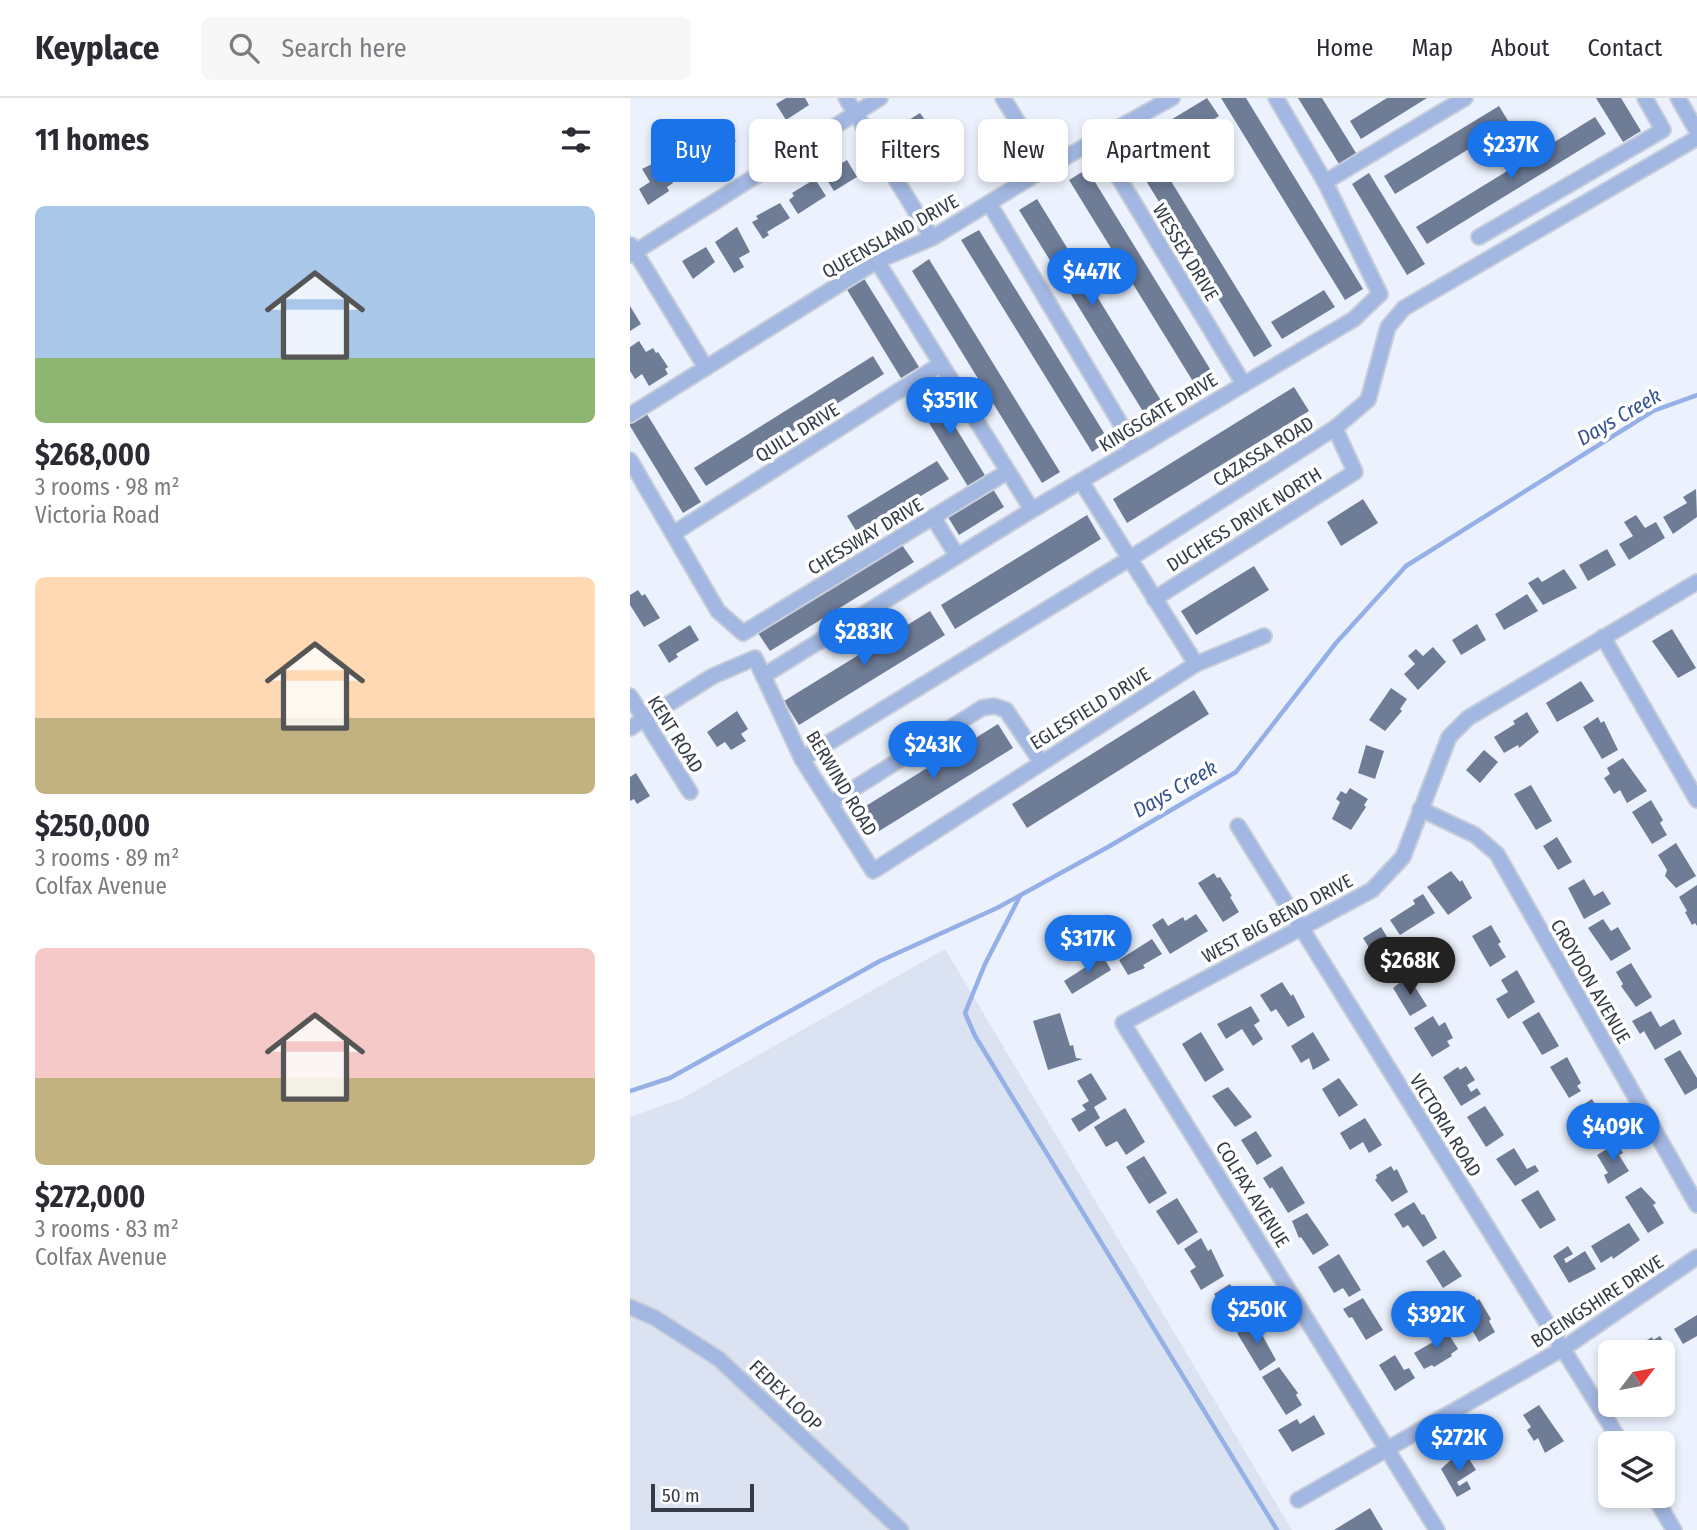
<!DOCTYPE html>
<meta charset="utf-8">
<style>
:root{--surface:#fff;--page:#f7f7f7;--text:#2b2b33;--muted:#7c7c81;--line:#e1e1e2;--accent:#1a73e8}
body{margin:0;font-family:"Fira Sans Condensed",sans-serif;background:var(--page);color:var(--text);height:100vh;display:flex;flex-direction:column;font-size:26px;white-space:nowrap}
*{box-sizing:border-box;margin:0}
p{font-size:23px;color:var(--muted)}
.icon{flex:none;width:38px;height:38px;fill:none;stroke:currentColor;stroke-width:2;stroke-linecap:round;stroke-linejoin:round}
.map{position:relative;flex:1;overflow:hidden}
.details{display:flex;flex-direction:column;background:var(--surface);width:630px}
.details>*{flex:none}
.banner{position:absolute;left:21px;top:21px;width:665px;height:63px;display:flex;gap:14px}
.needle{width:46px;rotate:58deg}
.buttons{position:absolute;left:968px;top:1242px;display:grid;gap:14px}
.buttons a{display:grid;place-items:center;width:77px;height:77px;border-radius:10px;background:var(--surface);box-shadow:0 4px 10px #0003;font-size:35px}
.scale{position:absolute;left:21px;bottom:18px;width:103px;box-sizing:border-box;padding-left:7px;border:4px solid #363c47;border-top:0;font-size:19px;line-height:24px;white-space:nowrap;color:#363c47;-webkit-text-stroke:5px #fff;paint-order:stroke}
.price{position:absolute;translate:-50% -60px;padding:0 16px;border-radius:24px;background:var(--accent);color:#fff;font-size:23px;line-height:46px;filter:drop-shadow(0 2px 4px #0008)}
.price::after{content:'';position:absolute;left:50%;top:42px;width:21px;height:16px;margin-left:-10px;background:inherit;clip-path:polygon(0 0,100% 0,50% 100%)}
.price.on{background:#222;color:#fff}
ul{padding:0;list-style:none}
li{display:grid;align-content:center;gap:14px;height:371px;padding:0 35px}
li span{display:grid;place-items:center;height:217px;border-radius:10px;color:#555}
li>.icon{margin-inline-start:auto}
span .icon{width:126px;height:126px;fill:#fffc;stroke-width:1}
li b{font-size:30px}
h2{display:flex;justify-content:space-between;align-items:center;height:84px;padding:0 35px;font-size:30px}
.chip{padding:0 24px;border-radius:10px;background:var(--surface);box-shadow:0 4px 10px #0003;font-size:24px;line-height:63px}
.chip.on{background:var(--accent);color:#fff}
header{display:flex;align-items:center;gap:42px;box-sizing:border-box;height:98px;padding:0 35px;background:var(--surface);border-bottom:2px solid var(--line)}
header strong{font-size:33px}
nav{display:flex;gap:38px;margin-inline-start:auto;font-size:24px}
.search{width:490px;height:63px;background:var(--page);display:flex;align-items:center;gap:18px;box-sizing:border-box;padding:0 24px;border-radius:10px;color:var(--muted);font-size:26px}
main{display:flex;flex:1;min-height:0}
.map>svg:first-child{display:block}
.built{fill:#dbe2f1}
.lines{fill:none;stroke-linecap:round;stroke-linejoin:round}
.stream{stroke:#95afe7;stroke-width:4.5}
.building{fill:#6f7c96}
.street-casing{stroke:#c8ced9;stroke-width:18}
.street{stroke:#a2b7e2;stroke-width:14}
.labels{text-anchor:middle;stroke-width:7;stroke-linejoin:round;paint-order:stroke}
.street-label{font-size:19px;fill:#363c47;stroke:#fff}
.water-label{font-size:21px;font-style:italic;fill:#355295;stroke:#fff}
</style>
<header>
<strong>Keyplace</strong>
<div class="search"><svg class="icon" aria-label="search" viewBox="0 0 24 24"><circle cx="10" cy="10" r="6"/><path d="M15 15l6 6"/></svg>Search here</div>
<nav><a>Home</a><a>Map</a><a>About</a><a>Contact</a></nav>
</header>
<main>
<section class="details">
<h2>11 homes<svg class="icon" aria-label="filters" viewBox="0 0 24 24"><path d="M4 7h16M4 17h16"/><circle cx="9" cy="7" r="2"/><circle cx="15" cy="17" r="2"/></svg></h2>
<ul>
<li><span style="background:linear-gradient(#a9c7e8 70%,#8fb573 0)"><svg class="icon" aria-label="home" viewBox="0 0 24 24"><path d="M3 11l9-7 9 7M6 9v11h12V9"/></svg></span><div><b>$268,000</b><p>3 rooms · 98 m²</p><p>Victoria Road</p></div></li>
<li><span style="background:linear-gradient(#ffd9b3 65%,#c2b280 0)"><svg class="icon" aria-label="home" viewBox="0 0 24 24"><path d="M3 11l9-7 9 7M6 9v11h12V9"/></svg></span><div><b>$250,000</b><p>3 rooms · 89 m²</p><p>Colfax Avenue</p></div></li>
<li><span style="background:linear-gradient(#f6c9c9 60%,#c2b280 0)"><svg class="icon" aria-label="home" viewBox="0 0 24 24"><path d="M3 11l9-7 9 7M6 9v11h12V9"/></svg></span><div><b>$272,000</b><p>3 rooms · 83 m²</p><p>Colfax Avenue</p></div></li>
</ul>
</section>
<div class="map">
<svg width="1067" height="1432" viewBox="0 0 1067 1432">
<rect width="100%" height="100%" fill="#ecf2fd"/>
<path class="built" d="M315,851L662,1432H0V1019L51,1001Z"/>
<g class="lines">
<g class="stream">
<path d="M390,798L355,866L335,915L345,938L647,1432"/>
<path d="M0,993L40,980L250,863L367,810L478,749L606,674L706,545L776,468L1023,313L1067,297"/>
</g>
</g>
<g class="building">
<path d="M156,0H175L179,7L156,22L146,6Z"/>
<path d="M577,0L589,18L536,51L524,32Z"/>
<path d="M591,0H616L733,191L715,202Z"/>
<path d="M668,0H692L726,55L709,66Z"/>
<path d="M757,0H797L731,41L720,23Z"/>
<path d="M966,0H991L1011,33L993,44Z"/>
<path d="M869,8L880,26L765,96L754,78Z"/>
<path d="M290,15L309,42L296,50L293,44L286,48L274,25Z"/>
<path d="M965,19L976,36L797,146L786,129Z"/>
<path d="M98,30L106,43L100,47L104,53L81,66L71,49Z"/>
<path d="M514,39L642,248L624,259L496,50Z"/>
<path d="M310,51L327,75L315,83L313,79L307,83L295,60Z"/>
<path d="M217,62L227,79L204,93L193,76Z"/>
<path d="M22,66L28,76L34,72L43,85L37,89L39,93L18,107L9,91L20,84L12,71Z"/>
<path d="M457,71L585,279L567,290L439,82Z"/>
<path d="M739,75L795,166L777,177L722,86Z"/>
<path d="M185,81L196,98L168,116L159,102L164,98L162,95Z"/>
<path d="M407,101L535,309L517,320L389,112Z"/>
<path d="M150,105L160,120L137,134L139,137L133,141L122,124L128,121L126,118Z"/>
<path d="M107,129L120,154L109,160L114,169L104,175L85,144Z"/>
<path d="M349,132L479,343L462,354L331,142Z"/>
<path d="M76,149L85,164L63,181L52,163Z"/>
<path d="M299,161L430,374L412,385L282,173Z"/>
<path d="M233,179L289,269L271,280L216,190Z"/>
<path d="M694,192L705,209L652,241L641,224Z"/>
<path d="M0,208L11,226L0,233Z"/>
<path d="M9,243L16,254L23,250L26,255L28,254L38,269L35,271L38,276L19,288L12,276L5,281L0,273V249Z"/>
<path d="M243,258L254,276L76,388L64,370Z"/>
<path d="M300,288L356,379L339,390L283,299Z"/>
<path d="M664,289L679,313L497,425L483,401Z"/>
<path d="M15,313L71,404L53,415L0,328V322Z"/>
<path d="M307,363L319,381L228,436L217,418Z"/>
<path d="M363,391L374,409L329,437L318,419Z"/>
<path d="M1066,391L1067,419L1043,436L1033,419L1057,405L1053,399Z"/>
<path d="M733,401L748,425L711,448L697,424Z"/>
<path d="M457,417L471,441L325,531L311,507Z"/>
<path d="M1006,417L1015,430L1026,424L1035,440L999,462L989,446L1003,438L994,424Z"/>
<path d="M272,447L284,464L140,553L128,535Z"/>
<path d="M977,451L986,467L958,483L949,467Z"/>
<path d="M624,468L639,492L566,537L551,513Z"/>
<path d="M934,471L947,490L913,507L898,485L908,479L912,484Z"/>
<path d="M8,492L12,498L15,496L30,520L14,529L0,507V497Z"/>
<path d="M897,496L908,513L874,532L865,516Z"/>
<path d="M300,513L315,537L169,627L154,603Z"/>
<path d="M847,526L856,542L831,557L822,542Z"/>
<path d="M60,527L69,542L46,556L48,559L39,565L28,547Z"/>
<path d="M1042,531L1066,570L1048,580L1022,543Z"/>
<path d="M803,549L816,564L788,592L774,576L785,566L778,558L786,551L793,558Z"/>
<path d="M951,583L964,603L927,624L916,605Z"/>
<path d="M761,590L777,601L770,611L772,613L755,633L739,622Z"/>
<path d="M564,592L579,616L397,730L382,706Z"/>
<path d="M107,613L118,631L111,636L116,643L101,652L95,644L87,649L77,634Z"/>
<path d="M897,614L909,634L889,650L888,647L874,655L864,639L885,626L883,623Z"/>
<path d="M968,619L971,625L974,623L988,652L972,661L953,629Z"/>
<path d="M368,626L383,650L238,740L223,716Z"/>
<path d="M736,647L754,653L745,681L728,675Z"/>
<path d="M854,652L868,664L850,685L836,672Z"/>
<path d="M993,660L1017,693L997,705L990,692L984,696L974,680L980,676L977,670Z"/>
<path d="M6,675L20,698L7,706L4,701L0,703V679Z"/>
<path d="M901,687L922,723L906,732L884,696Z"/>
<path d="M720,690L738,701L734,707L736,709L721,732L702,721L710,704L706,701L711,693L716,696Z"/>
<path d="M1021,702L1033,722L1030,725L1037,737L1022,746L1002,714Z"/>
<path d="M927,739L942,764L928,772L913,748Z"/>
<path d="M1046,745L1066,778L1046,790L1035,778L1037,772L1028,757Z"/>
<path d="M821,773L830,784L832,782L842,800L818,817L797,789Z"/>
<path d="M584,775L587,780L590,779L602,798L600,799L609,814L593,824L568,785Z"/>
<path d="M954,781L964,798L973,793L981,806L954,821L938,790Z"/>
<path d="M1067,787V828L1065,825L1062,827L1055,814L1057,813L1049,799Z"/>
<path d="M793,796L805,815L770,837L760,822L785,806L783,802Z"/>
<path d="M566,816L578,833L540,856L522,827L533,820L538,828L553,819L555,823Z"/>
<path d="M973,821L981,833L988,829L1001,851L981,863L958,830Z"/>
<path d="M861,827L871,844L868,846L876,859L860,869L842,838Z"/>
<path d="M751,829L767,855L749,866L733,840Z"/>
<path d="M522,841L532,856L513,867L515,870L498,877L489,862Z"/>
<path d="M473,858L481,872L442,896L434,883Z"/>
<path d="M1001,865L1022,899L1006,909L991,888L993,886L986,874Z"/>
<path d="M887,872L905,904L878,921L866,901L878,894L871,882Z"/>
<path d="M778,878L797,908L780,918L763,890Z"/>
<path d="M652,884L661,898L663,896L675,919L658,929L646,911L641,914L630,897Z"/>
<path d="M621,908L630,923L624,927L633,941L623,948L612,931L596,941L587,926Z"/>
<path d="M1021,913L1030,929L1044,921L1052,936L1025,952L1014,933L1010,936L1002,923Z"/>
<path d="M909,914L929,948L912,957L892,924Z"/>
<path d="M430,915L440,948L443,947L446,960L453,961L418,972L403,923Z"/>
<path d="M803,918L809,928L815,924L823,940L817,943L820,948L802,959L784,930Z"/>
<path d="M571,934L594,972L575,984L552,946Z"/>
<path d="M683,934L700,962L683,972L679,960L671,965L661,948Z"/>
<path d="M1050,952L1067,980V990L1055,997L1034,961Z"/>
<path d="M937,959L951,985L947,988L951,993L939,1000L920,969Z"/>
<path d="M836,968L845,982L837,987L841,994L847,990L851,996L831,1008L813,979L828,969L830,972Z"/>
<path d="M461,975L477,1001L464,1009L470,1020L449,1034L441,1021L456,1012L452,1007L459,1003L447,983Z"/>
<path d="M709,980L728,1007L709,1019L692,991Z"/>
<path d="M598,989L622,1019L605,1029L582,998Z"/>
<path d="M962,1001L966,1008L961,1011L977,1039L960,1050L950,1034L955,1031L943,1013Z"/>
<path d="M855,1008L874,1037L856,1049L837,1019Z"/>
<path d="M495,1010L515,1044L496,1057L487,1043L476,1049L464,1029Z"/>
<path d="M735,1020L752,1047L739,1055L733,1044L720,1052L710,1035Z"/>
<path d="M626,1033L642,1058L627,1067L611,1042Z"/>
<path d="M987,1045L993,1055L989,1057L999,1073L978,1086L974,1077L978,1075L967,1057Z"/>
<path d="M884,1050L897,1071L905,1067L909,1073L885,1088L866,1061Z"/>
<path d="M514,1058L537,1095L519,1106L496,1069Z"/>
<path d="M652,1068L675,1105L658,1115L642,1089L640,1091L633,1080Z"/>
<path d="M761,1068L764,1073L767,1071L778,1094L762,1104L745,1082L747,1080L746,1077Z"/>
<path d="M1011,1089L1026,1105L1023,1107L1034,1125L1018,1135L995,1099Z"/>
<path d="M908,1092L926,1122L910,1131L891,1102Z"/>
<path d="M547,1100L568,1134L548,1147L526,1113Z"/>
<path d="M784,1104L792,1117L794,1116L807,1140L793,1149L778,1127L773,1130L764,1116Z"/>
<path d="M677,1115L699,1147L683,1157L671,1139L669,1140L662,1123Z"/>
<path d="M999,1125L1010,1142L983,1161L982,1158L971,1165L961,1148Z"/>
<path d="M571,1140L578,1153L581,1151L594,1178L571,1192L560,1173L566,1169L554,1151Z"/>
<path d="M938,1148L943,1156L934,1161L936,1165L955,1153L966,1171L939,1185L923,1158Z"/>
<path d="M814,1152L832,1178L813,1190L796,1163Z"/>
<path d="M709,1156L731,1192L719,1199L713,1190L704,1195L688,1169Z"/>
<path d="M600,1186L607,1197L609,1195L621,1217L603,1227L584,1196Z"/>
<path d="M844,1198L847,1203L849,1201L861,1221L859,1223L865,1234L849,1244L828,1207Z"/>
<path d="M733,1200L753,1232L736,1242L722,1219L719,1220L713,1211Z"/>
<path d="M1067,1217V1238L1053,1246L1044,1231Z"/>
<path d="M625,1224L646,1262L630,1273L607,1235Z"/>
<path d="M808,1234L811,1239L818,1235L828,1251L821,1256L822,1258L804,1269L802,1267L794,1271L784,1255L803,1244L800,1239Z"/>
<path d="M1030,1238L1039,1253L1032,1257L1005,1255L1002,1251L1022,1239L1023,1242Z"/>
<path d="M765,1257L774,1272L779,1270L785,1280L765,1293L749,1267Z"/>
<path d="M649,1269L668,1295L666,1297L672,1307L656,1317L632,1279Z"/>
<path d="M909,1307L934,1343L915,1355L908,1340L904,1343L897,1332L901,1329L893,1317Z"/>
<path d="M684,1317L695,1336L662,1354L648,1332L667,1321L670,1326Z"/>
<path d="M836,1356L846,1372L827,1384L829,1388L837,1383L841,1391L827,1399L811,1371L823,1360L825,1362Z"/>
<path d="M740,1410L753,1432H704Z"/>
</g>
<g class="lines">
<g class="street-casing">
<g id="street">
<path d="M216,0L302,140"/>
<path d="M373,0L416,70"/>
<path d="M1048,0L1067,33"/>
<path d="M466,42L613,285"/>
<path d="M695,84L835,0"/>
<path d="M359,105L505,350"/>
<path d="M849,139L1033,32L1015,0"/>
<path d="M1,147L76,270"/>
<path d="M0,157L250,0"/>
<path d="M247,163L402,412"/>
<path d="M0,317L247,163L302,140L416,70L542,0"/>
<path d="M0,362L88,513L113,535L377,374"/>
<path d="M451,383L566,566"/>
<path d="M303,419L327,458"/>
<path d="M44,435L311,266"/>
<path d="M524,501L725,374L705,330"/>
<path d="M973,539L1067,702"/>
<path d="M133,578L402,412L724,221L750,196L695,84L646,0"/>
<path d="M0,598L60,694"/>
<path d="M0,630L83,578L125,560L172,661L243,773L566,566L634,538"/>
<path d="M172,661L499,461L705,330L738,302L758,229L774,210L1067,40"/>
<path d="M201,705L352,610L364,608L376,612L411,664"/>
<path d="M790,711L845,737L867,756L1067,1107"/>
<path d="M608,728L992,1346"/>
<path d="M0,1209L25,1220L89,1261L271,1432"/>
<path d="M1024,1398L1044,1432"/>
<path d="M668,1402L934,1250L1067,1159"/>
<path d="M807,1432L493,925L742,792L773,759L819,639L838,620L1067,484"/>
</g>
</g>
<use href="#street" class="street"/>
</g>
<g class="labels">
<g class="street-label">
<text transform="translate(260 138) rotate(-29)" y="7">QUEENSLAND DRIVE</text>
<text transform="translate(556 154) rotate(59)" y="7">WESSEX DRIVE</text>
<text transform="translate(528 314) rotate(-31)" y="7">KINGSGATE DRIVE</text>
<text transform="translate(167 334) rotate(-32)" y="7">QUILL DRIVE</text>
<text transform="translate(633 353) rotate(-32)" y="7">CAZASSA ROAD</text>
<text transform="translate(614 421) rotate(-32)" y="7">DUCHESS DRIVE NORTH</text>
<text transform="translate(235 438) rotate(-31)" y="7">CHESSWAY DRIVE</text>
<text transform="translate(460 610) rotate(-32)" y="7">EGLESFIELD DRIVE</text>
<text transform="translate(46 636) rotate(58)" y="7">KENT ROAD</text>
<text transform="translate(212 685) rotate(59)" y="7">BERWIND ROAD</text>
<text transform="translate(647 820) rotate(-28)" y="7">WEST BIG BEND DRIVE</text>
<text transform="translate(961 883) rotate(60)" y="7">CROYDON AVENUE</text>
<text transform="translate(816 1027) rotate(58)" y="7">VICTORIA ROAD</text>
<text transform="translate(623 1096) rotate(58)" y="7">COLFAX AVENUE</text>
<text transform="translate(967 1203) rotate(-33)" y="7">BOEINGSHIRE DRIVE</text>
<text transform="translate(156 1297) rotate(44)" y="7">FEDEX LOOP</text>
</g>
<g class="water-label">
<text transform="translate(989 319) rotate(-30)" y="7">Days Creek</text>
<text transform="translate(545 691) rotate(-30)" y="7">Days Creek</text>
</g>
</g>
</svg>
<div class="buttons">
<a><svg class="needle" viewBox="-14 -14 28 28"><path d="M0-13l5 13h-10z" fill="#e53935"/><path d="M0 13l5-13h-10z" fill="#7c7c81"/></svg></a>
<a><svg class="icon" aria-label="layers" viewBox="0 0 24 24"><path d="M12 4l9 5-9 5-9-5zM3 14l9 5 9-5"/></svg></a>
</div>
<div class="scale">50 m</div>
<b class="price" style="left:881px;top:83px">$237K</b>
<b class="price" style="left:462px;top:210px">$447K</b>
<b class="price" style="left:320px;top:339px">$351K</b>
<b class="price" style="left:234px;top:570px">$283K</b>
<b class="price" style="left:303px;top:683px">$243K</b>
<b class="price" style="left:458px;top:877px">$317K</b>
<b class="price on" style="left:780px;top:899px">$268K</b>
<b class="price" style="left:983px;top:1065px">$409K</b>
<b class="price" style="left:627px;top:1248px">$250K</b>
<b class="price" style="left:806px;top:1253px">$392K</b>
<b class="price" style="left:829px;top:1376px">$272K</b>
<div class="banner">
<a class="chip on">Buy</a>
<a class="chip">Rent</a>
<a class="chip">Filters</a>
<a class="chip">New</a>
<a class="chip">Apartment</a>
</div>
</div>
</main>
